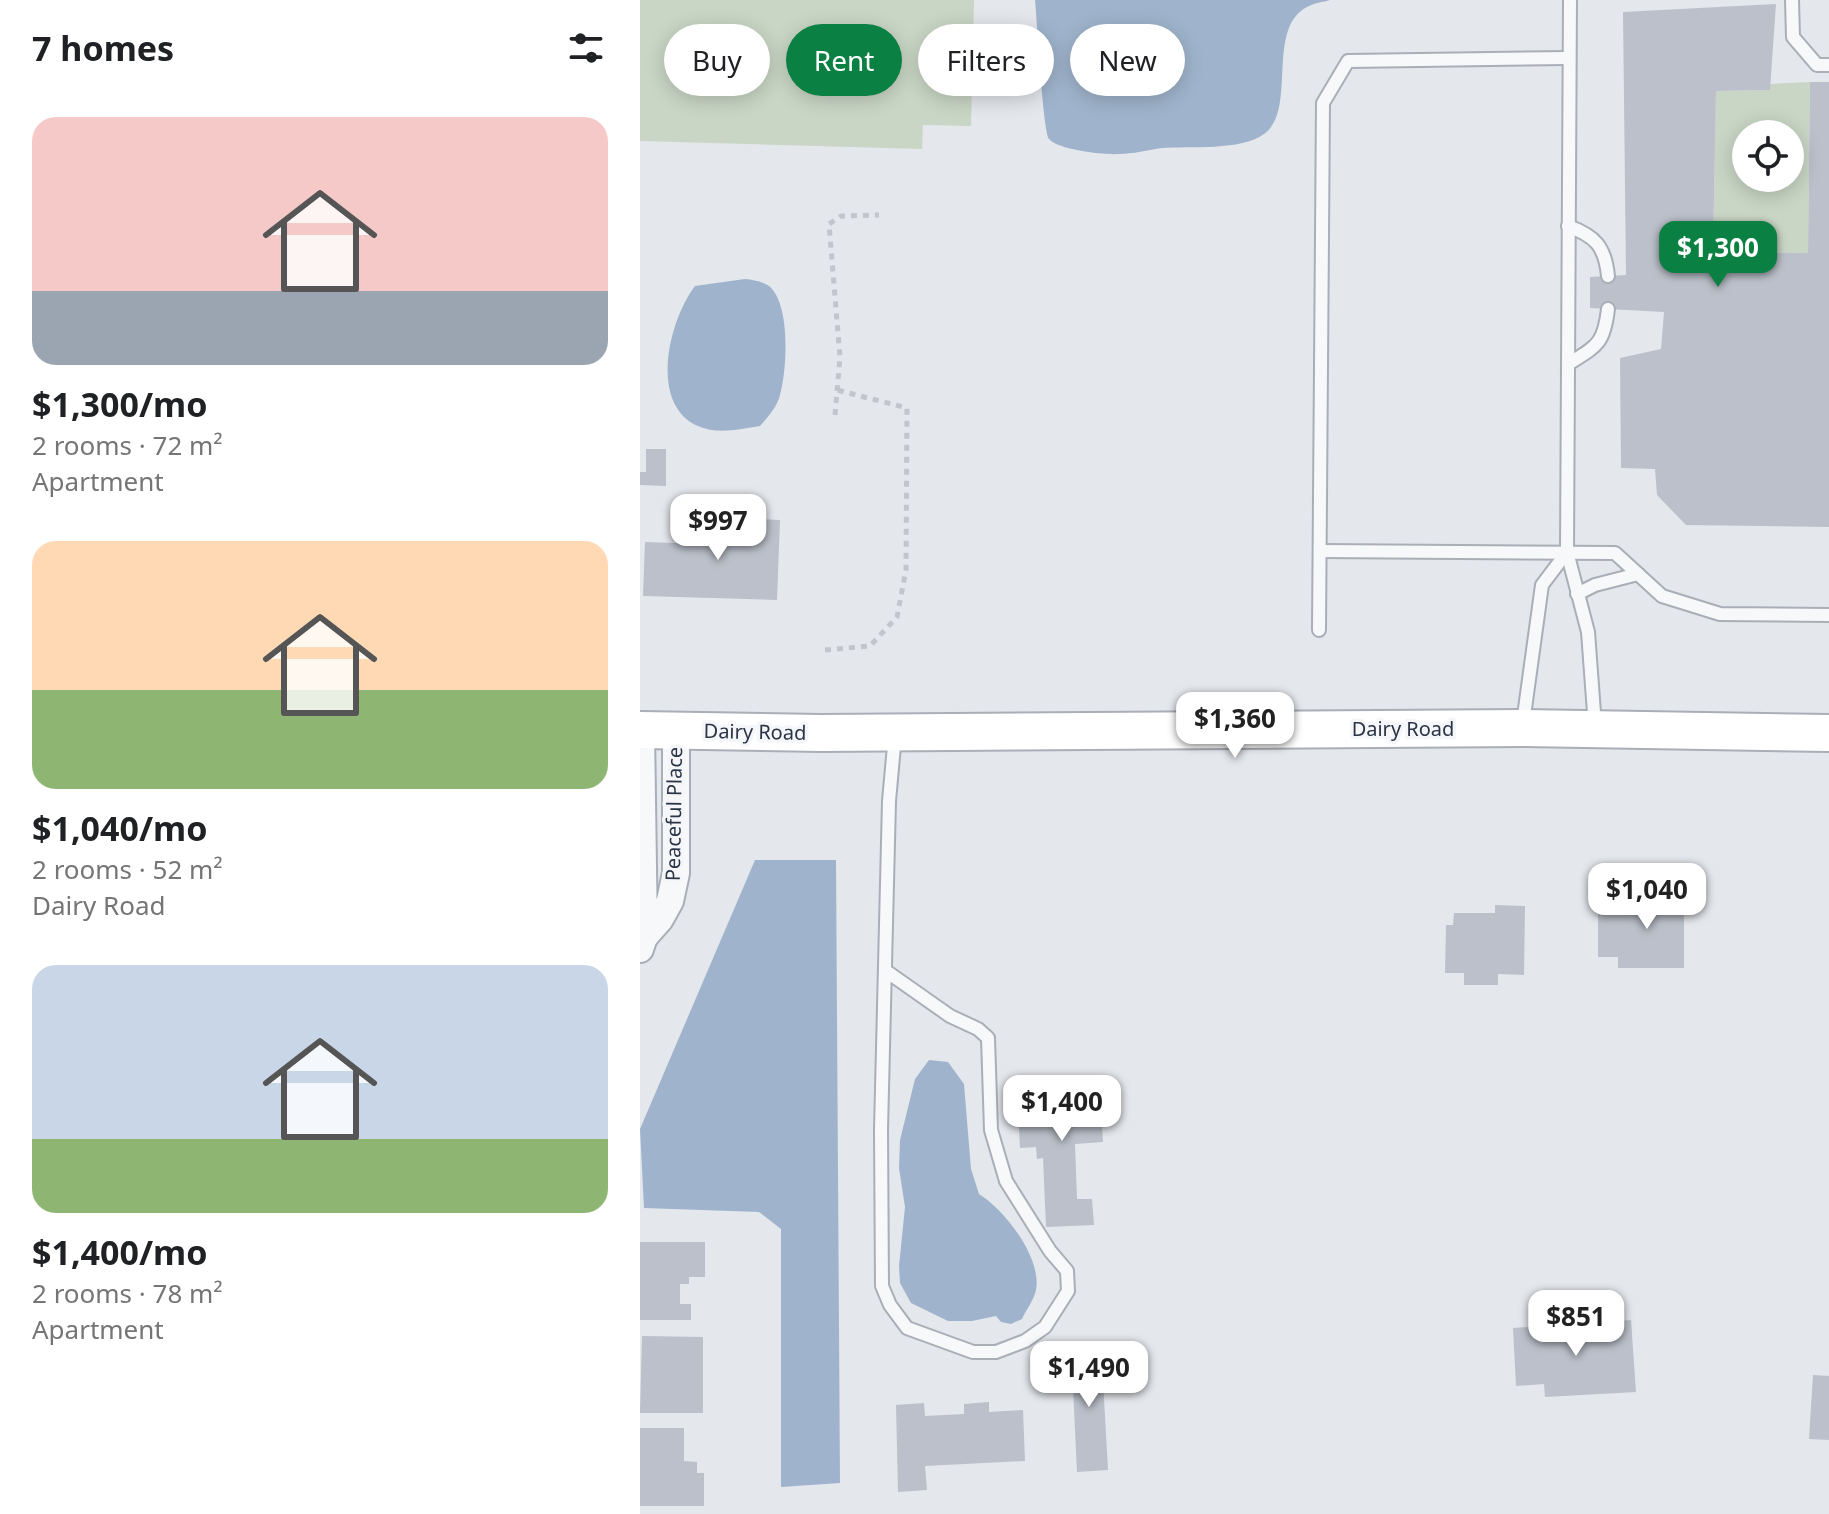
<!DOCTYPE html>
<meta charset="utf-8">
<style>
:root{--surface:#fff;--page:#f6f6f6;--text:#202124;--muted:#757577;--accent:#0b8043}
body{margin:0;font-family:"Noto Sans",sans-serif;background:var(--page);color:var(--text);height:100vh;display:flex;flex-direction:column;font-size:30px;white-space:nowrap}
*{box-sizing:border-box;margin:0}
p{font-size:26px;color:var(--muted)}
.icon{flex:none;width:44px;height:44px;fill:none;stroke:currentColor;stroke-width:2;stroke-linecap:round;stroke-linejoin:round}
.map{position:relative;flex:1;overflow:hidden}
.drawer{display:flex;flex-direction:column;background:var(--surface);width:640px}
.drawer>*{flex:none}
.banner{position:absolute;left:24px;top:24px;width:760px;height:72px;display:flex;gap:16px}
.buttons{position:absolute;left:1092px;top:120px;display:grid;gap:16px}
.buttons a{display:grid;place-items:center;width:72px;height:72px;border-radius:50%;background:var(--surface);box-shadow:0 4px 20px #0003;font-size:40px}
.price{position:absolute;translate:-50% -68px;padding:0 18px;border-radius:16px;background:#fff;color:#222;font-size:26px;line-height:52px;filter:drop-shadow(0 2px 4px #0008)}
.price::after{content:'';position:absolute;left:50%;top:48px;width:24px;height:18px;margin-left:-12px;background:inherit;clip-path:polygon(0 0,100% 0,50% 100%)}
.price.current{background:var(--accent);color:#fff}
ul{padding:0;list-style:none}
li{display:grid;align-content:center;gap:16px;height:424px;padding:0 32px}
li span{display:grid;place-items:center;height:248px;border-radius:24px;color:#555}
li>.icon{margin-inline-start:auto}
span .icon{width:144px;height:144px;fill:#fffc;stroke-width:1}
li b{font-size:34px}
h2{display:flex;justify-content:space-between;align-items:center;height:96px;padding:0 32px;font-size:34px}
.pill{padding:0 28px;border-radius:36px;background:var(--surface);box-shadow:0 4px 20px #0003;font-size:28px;line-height:72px}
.pill.current{background:var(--accent);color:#fff}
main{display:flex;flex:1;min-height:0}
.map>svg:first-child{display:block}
.green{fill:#c9d6c5;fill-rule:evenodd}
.water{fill:#9fb4cc}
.building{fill:#bbc0ca}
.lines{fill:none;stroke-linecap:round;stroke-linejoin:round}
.lane-casing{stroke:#a9aeb7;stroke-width:16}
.street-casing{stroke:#a9aeb7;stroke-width:30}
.secondary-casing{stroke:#a9aeb7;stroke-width:40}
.path{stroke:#c2c5cb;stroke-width:5;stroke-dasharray:6 6;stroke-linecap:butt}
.lane{stroke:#f7f8fa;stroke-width:12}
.street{stroke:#f7f8fa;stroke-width:26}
.secondary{stroke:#fff;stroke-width:36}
.labels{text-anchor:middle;stroke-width:7;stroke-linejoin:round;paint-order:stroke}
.street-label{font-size:20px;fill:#2b3445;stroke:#f4f6f9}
</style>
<main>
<section class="drawer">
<h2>7 homes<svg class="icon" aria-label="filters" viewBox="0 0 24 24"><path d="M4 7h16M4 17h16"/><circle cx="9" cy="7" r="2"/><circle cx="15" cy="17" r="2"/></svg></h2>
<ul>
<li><span style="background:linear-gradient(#f6c9c9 70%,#9aa5b1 0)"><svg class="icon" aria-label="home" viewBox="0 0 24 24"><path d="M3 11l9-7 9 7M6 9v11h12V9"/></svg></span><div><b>$1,300/mo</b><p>2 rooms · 72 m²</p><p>Apartment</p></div></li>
<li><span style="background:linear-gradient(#ffd9b3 60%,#8fb573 0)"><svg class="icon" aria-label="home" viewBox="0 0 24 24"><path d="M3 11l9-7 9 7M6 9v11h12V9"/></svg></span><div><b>$1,040/mo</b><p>2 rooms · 52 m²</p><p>Dairy Road</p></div></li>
<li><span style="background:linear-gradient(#c9d6e8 70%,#8fb573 0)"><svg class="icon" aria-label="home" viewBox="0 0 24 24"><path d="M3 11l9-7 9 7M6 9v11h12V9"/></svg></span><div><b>$1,400/mo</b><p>2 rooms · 78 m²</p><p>Apartment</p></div></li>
</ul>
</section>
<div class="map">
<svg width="1189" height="1514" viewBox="0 0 1189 1514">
<rect width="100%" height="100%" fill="#e4e7ec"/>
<g class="green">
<path d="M0,0H334L331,126L283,125L282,149L0,141Z"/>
<path d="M1170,82L1168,253L1073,252L1076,91L1129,90L1130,84ZM1106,134H1150V178H1106Z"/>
</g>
<g class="water">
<path d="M395,0H690C683,2 674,3 667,7C625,29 658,110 624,134C601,151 550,146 522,148C508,150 493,154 479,154C465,155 418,150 409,139C403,131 397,20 395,0Z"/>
<path d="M105,279C113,280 122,281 129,286C151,304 147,370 140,395C137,407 128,417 120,426C100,429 78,435 58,426C8,404 29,320 55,286Z"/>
<path d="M115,860H196L200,1483L141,1487V1229L119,1212L4,1208L0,1129Z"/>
<path d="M289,1060L308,1062L324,1084L331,1169L339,1194C365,1210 402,1258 396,1290C394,1300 386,1310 382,1319L371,1324L361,1322L356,1316L332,1321H308L271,1303L260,1283L259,1266L265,1207L259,1168L260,1140L275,1079Z"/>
</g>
<g class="building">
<path d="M1136,4L1130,90L1076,91L1073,252L1168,253L1170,82H1189V527L1046,525L1017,495L1015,469L981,468L980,358L1021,349L1024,312L950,308V277L986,275L983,12Z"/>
<path d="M6,449H26V486L0,485V472H6Z"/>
<path d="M62,517L140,520L137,600L3,596L5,542L61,544Z"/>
<path d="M1005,885H1044V968H978V957H958V912H1005Z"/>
<path d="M855,905L885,906L884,975L858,974V985H824V973H805L806,925H813L814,913H855Z"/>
<path d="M459,1080L463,1142L435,1144L437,1199H452L454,1225L406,1227L403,1158L397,1159L396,1147L380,1148L377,1092L400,1091L399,1083Z"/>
<path d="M0,1242H65V1277H49V1284H40V1304H51V1320H0Z"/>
<path d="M991,1320L996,1392L905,1397L904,1384L876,1386L873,1328Z"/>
<path d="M2,1336L63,1337V1413H0Z"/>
<path d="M461,1345L468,1470L437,1472L431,1346Z"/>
<path d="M1173,1375L1189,1376V1440L1169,1439Z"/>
<path d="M349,1402V1412L383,1410L385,1461L285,1466L287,1490L258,1492L256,1405L284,1403L285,1416L324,1414V1404Z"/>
<path d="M0,1428H44V1461L57,1462V1473H64V1506H0Z"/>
</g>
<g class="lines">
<g class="lane-casing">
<g id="lane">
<path d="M930,0L927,552L948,632L955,726"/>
<path d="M1152,0L1153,37L1177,65H1189"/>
<path d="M928,226C955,236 965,246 968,276"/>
<path d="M928,364C957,346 964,344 968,309"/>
<path d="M680,551L975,553L1022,596L1080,614L1189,615"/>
<path d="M937,594L955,585L998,574"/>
<path d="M679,630L683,103L708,61L928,58"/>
<path d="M883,723L902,585L927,552"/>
<path d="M246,971L310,1016L338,1029L348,1038L351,1130L366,1181L410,1251L427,1271L428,1291L405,1327L385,1341L356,1352H333L267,1328L250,1305L242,1286L241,1130L249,801L255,735"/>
</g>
</g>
<g class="street-casing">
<g id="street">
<path d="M4,937L20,919L30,901L36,873V731"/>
<path d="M0,949L4,937L1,730"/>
</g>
</g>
<g class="secondary-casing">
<path id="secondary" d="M0,730L181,733L883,728L1189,733"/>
</g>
<g class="path">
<path d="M195,415L200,357L189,224L201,216L239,215"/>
<path d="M185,650L230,646L257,617L266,570L267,408L197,390"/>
</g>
<use href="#lane" class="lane"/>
<use href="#street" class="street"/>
<use href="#secondary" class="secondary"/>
</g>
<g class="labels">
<g class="street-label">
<text x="763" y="736">Dairy Road</text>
<text transform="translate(115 732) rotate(1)" y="7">Dairy Road</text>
<text transform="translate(34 814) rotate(-89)" y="7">Peaceful Place</text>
</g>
</g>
</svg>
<div class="buttons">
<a><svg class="icon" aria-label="locate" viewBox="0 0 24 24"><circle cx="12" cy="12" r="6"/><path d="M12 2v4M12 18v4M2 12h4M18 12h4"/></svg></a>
</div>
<b class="price current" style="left:1078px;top:289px">$1,300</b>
<b class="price" style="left:78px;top:562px">$997</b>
<b class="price" style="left:595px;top:760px">$1,360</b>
<b class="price" style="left:1007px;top:931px">$1,040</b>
<b class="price" style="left:422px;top:1143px">$1,400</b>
<b class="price" style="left:936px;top:1358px">$851</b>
<b class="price" style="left:449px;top:1409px">$1,490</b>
<div class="banner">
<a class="pill">Buy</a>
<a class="pill current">Rent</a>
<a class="pill">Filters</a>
<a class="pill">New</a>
</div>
</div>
</main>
